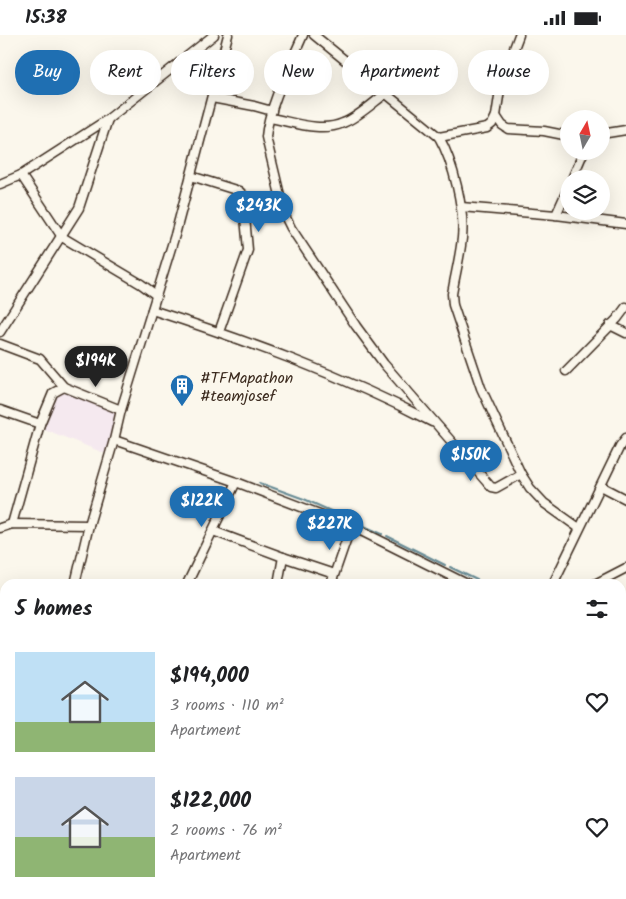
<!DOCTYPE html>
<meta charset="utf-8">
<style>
:root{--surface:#fff;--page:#f2f2f2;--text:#202124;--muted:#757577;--accent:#1f6fb2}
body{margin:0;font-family:Kalam,sans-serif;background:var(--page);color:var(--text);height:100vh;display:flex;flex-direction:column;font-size:19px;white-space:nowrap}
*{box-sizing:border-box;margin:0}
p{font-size:16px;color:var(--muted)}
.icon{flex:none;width:28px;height:28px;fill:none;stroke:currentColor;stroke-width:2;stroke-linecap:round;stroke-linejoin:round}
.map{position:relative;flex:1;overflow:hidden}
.side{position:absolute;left:0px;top:544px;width:626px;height:321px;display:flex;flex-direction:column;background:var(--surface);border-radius:15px 15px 0 0;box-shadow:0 5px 20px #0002}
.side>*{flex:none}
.top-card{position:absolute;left:15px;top:15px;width:596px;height:45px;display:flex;gap:10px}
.needle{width:32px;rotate:9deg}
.fabs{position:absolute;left:560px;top:75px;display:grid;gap:10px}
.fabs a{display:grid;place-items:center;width:50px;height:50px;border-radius:50%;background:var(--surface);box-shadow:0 5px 20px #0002;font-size:25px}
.price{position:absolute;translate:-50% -42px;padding:0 11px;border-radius:18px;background:var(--accent);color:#fff;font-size:16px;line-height:32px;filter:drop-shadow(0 1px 2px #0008)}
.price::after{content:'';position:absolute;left:50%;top:30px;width:15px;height:11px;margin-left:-8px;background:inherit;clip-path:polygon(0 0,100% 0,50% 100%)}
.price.active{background:#222;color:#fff}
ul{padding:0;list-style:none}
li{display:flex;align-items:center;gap:15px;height:125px;padding:0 15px}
li span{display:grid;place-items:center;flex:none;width:140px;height:100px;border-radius:0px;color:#555}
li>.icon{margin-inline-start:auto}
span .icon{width:60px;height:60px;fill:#fffc;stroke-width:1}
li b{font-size:21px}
h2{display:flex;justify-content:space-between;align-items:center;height:60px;padding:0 15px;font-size:21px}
.pill{padding:0 18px;border-radius:22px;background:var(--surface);box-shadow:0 5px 20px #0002;font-size:18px;line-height:45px}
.pill.active{background:var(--accent);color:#fff}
.status{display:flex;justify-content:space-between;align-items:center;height:35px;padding:0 25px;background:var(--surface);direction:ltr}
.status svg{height:14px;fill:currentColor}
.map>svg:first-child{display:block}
.built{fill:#f5e9ef}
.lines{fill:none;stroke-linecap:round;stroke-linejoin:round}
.stream{stroke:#668a94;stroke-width:2}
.street-casing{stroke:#3b2a1e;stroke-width:11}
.street{stroke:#fbf7ec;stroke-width:8}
.labels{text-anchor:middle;stroke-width:4;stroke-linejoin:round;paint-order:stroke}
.poi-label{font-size:16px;fill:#3b2a1e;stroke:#fbf7ec;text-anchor:start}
</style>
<div class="status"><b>15:38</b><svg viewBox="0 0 49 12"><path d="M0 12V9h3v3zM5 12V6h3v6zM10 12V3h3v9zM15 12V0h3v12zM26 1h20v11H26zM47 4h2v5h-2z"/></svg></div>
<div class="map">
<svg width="626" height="864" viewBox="0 0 626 864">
<rect width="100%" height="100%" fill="#fbf7ec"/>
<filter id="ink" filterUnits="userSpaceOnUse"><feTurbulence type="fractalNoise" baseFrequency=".02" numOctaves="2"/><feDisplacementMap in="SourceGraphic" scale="10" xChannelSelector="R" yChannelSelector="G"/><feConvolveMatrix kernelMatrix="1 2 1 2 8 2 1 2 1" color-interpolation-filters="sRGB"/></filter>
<g filter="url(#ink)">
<path class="built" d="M64,352L121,375L109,420L39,392L53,358Z"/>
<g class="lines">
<g class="stream">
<path d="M260,448L304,464L382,499"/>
<path d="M387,501L445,530"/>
<path d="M450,532L485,549"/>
<path d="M621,590L626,594"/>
</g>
<g class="street-casing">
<g id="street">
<path d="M303,0C291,28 268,73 266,102L285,181L291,193L356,291L384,329L491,452L496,453L521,439"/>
<path d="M314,0L439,102C453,127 465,174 462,203C460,222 455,241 452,259L453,270L481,353L521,439L530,453L544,468L579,493"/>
<path d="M212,63L254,71L272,76"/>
<path d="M496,81L502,90L508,94L544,96L569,101"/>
<path d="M270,83C293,87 321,98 343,88C357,83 373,68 385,59"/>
<path d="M601,99L626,95"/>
<path d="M439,102L487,93L492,89L496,81L501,48L519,0"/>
<path d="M21,140L62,202L141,249L156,260"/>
<path d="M191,141L239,156L243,160L248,215L219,297"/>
<path d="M572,144L584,116"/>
<path d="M0,149L21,140L108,84L214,0"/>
<path d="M461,172L556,180L626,189"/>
<path d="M556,180L569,151"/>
<path d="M152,275C248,306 342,340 432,387"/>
<path d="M610,290L626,298"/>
<path d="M0,297L79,173L108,84"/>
<path d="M0,309L40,324L64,352L121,375"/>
<path d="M566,336L617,284L626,272"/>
<path d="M0,375L40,389"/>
<path d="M114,405L236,447L351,491L467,549"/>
<path d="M601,451L626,464"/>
<path d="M12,489L40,389L53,358L64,352"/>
<path d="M0,493L12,489L89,490"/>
<path d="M213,496L283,522L334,539"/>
<path d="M75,549L89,490L114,405L121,375L175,200L228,0"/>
<path d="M187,549L236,447"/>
<path d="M278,549L283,522"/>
<path d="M331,549L351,491"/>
<path d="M553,549L620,411L626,403"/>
<path d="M595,549L626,533"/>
<path d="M0,694H5"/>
<path d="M621,764L626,760"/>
<path d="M353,860L359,864"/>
<path d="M610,861L618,860"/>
<path d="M0,864L5,847"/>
<path d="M204,864L205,860"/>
<path d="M268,864L270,860"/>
<path d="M405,864L407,860"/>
</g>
</g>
<use href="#street" class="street"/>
</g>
</g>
<defs>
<g id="building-pin" transform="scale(1.25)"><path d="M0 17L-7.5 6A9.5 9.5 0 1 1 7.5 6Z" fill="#1f6fb2" stroke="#fbf7ec"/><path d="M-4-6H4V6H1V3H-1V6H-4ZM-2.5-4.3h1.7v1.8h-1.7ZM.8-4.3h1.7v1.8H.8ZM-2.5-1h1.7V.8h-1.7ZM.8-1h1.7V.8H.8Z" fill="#fff"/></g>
</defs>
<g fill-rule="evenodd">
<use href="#building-pin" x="182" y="351"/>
</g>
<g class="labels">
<g class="poi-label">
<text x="200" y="348">#TFMapathon<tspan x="200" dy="18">#teamjosef</tspan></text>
</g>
</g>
</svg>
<div class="fabs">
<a><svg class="needle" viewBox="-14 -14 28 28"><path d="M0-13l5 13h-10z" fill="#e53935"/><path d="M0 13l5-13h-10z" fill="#757577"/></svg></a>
<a><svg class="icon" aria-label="layers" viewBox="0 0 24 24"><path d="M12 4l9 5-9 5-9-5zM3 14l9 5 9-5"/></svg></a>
</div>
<b class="price" style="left:259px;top:198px">$243K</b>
<b class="price active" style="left:96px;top:353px">$194K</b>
<b class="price" style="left:471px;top:447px">$150K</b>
<b class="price" style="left:202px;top:493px">$122K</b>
<b class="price" style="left:330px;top:516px">$227K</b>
<div class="top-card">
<a class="pill active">Buy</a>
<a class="pill">Rent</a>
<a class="pill">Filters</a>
<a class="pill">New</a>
<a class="pill">Apartment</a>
<a class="pill">House</a>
</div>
<section class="side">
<h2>5 homes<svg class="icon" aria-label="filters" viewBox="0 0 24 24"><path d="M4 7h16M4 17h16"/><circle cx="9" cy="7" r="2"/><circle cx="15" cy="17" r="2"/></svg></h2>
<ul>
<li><span style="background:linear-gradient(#bfe0f5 70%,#8fb573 0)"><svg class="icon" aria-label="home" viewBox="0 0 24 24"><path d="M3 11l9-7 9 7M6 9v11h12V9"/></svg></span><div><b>$194,000</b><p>3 rooms · 110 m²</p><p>Apartment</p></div><svg class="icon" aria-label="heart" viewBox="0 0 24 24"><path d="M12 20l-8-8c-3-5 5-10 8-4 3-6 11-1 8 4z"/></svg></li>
<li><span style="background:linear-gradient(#c9d6e8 60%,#8fb573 0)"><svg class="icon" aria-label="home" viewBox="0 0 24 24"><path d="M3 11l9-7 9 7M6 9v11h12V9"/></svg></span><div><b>$122,000</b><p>2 rooms · 76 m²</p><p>Apartment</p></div><svg class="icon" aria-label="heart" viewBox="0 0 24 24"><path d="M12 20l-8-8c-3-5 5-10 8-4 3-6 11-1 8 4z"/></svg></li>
</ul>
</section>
</div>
